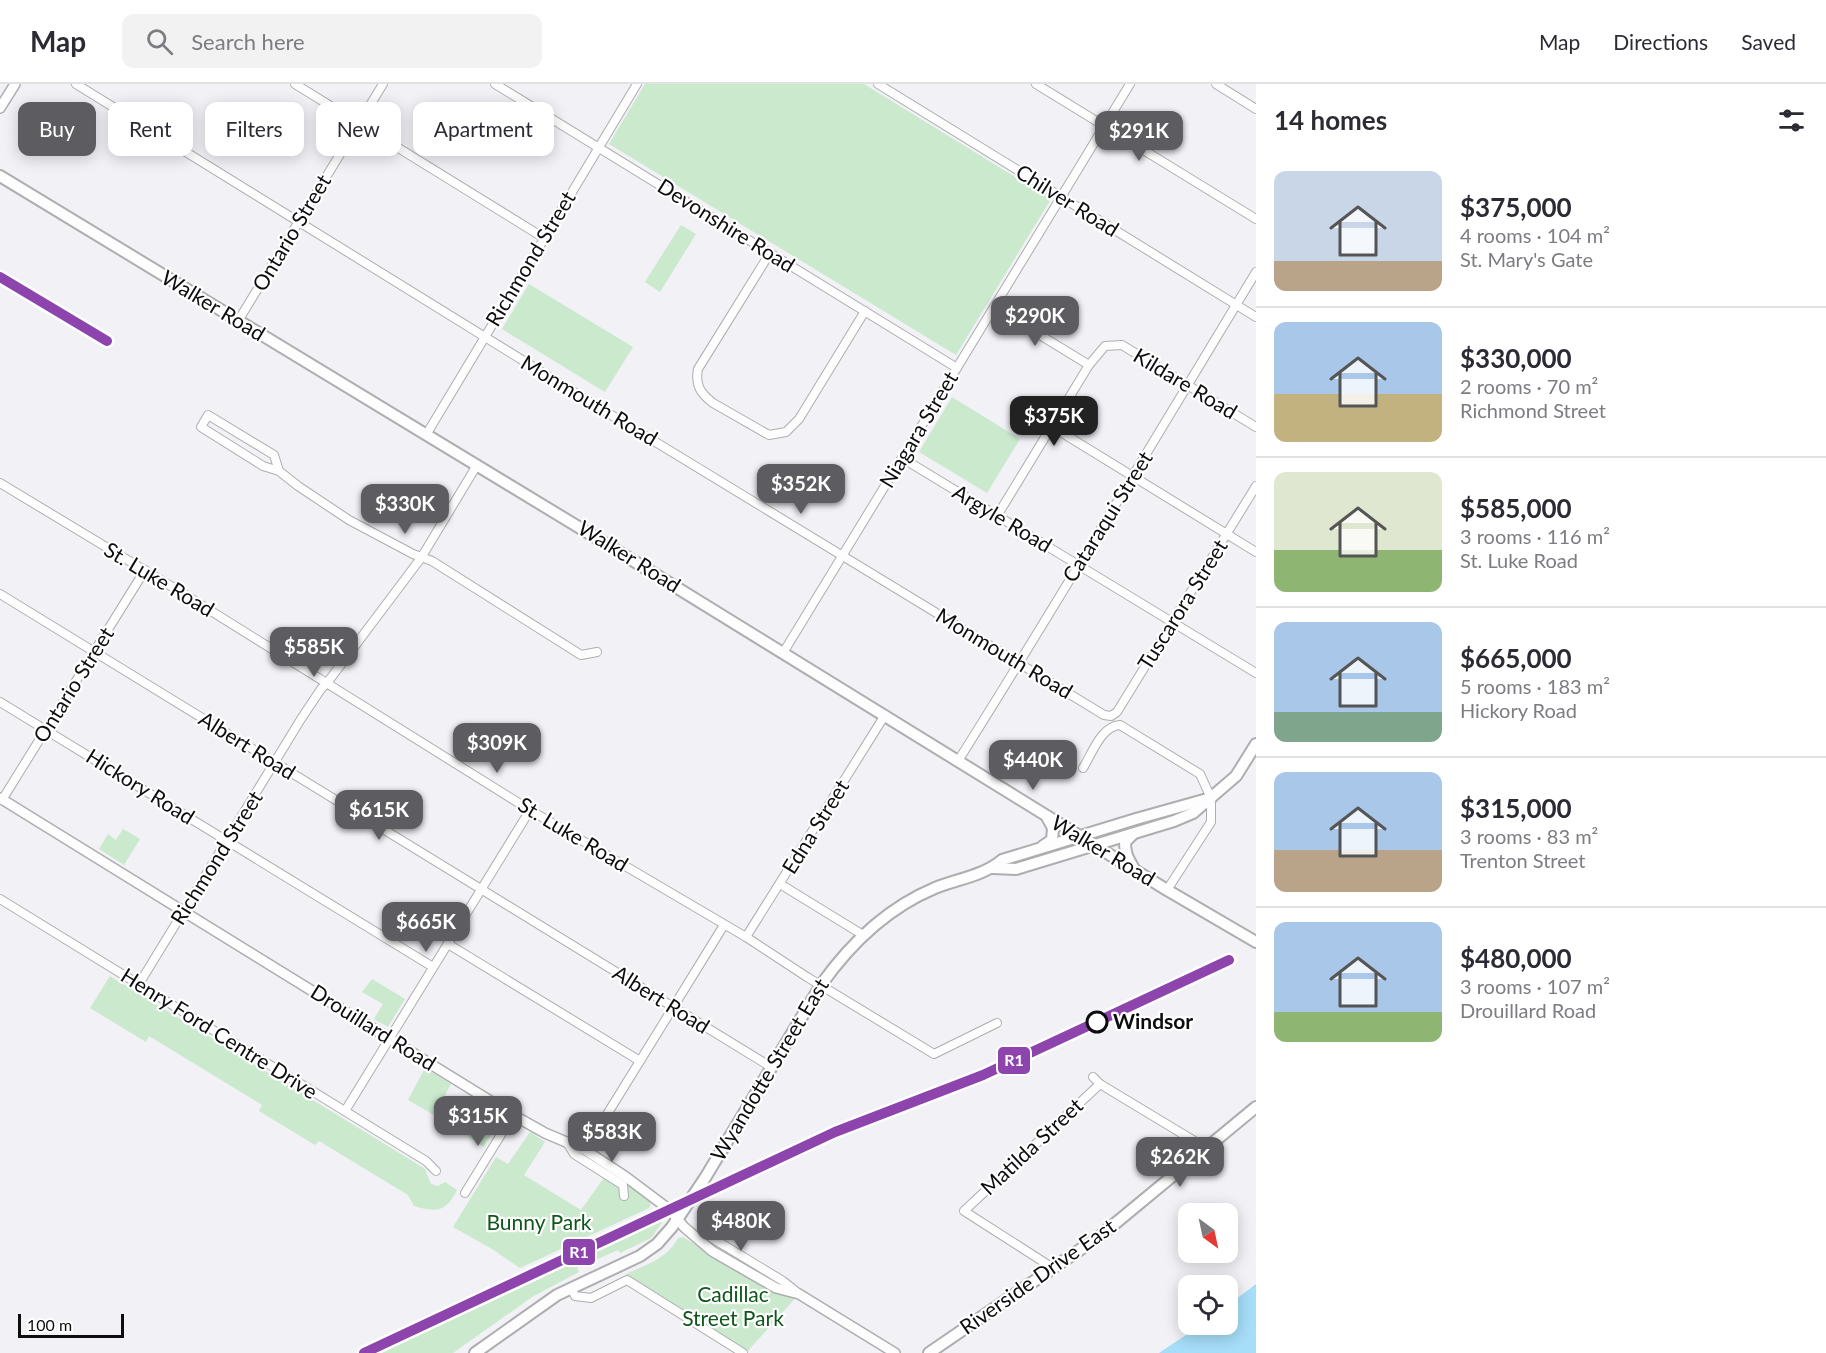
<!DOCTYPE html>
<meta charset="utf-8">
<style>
:root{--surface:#fff;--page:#f2f2f3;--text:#2b2b33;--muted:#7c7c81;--line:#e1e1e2;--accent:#5d5c60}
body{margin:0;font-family:Lato,sans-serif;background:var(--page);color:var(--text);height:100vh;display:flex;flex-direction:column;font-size:22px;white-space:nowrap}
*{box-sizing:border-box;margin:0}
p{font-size:20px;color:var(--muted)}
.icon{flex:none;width:33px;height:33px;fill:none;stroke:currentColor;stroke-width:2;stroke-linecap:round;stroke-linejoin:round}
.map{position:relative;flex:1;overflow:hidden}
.drawer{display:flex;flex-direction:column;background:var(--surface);width:570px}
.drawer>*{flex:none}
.banner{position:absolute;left:18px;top:18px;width:570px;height:54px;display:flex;gap:12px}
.needle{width:39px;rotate:147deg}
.tools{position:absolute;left:1178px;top:1119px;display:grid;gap:12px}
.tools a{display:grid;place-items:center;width:60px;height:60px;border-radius:12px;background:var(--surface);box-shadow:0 3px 15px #0003;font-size:30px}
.scale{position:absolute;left:18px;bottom:15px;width:106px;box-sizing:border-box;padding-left:6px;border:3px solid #0d0c0f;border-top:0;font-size:16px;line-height:21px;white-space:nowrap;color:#0d0c0f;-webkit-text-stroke:4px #fff;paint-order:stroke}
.price{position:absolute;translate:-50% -51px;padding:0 14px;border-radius:12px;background:var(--accent);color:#fff;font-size:20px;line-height:39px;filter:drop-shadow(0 2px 3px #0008)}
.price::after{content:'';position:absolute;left:50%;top:36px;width:18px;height:14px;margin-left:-9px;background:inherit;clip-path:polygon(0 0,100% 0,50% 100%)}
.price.current{background:#222;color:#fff}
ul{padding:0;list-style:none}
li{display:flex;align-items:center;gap:18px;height:150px;padding:0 18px}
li+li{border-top:2px solid var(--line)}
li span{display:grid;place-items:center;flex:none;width:168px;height:120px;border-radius:12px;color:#555}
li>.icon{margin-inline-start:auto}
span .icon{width:72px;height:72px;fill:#fffc;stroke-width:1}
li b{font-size:26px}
h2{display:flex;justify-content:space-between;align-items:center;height:72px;padding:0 18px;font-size:26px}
.pill{padding:0 21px;border-radius:12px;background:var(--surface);box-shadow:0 3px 15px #0003;font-size:21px;line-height:54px}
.pill.current{background:var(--accent);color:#fff}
header{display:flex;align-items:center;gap:36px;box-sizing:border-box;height:84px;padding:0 30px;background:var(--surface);border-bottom:2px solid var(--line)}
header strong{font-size:28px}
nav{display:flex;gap:33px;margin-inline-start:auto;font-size:21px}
.search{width:420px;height:54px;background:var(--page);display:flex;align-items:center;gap:15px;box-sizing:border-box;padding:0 21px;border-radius:12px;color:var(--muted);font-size:22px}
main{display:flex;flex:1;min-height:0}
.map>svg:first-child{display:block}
.green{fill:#cae9cd}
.water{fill:#a6ddf8}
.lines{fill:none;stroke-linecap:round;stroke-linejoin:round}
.minor-casing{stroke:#aeaeb1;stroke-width:10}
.tertiary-casing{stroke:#aeaeb1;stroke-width:12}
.secondary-casing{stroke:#aeaeb1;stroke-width:14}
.minor{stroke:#fdfdfe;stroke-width:8}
.tertiary{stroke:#fdfdfe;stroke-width:9}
.secondary{stroke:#fdfdfe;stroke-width:10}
.rail-casing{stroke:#c6c6c6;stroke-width:4.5}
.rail{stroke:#fff;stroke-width:2;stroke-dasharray:7;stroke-linecap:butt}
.rail-1-casing{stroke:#fff;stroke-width:15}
.rail-1{stroke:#8e44ad;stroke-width:10}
.stop-dot{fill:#fff;stroke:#0d0c0f;stroke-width:3}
.labels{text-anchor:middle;stroke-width:4.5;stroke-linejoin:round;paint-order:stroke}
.street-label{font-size:21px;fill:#0d0c0f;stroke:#fff}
.stop-label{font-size:21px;font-weight:bold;fill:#0d0c0f;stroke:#fff;text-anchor:start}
.park-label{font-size:21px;fill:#0d5719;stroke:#fff}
.line-badge{stroke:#fff;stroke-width:2}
.badge-label{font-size:16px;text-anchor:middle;font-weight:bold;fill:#fff}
</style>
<header>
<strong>Map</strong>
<div class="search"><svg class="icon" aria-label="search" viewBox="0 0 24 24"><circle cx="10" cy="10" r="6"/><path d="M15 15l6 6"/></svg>Search here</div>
<nav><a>Map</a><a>Directions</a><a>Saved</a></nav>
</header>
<main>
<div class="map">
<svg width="1256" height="1269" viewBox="0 0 1256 1269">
<rect width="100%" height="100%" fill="#f1f1f6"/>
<g class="green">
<path d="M645,0H864L1051,115L956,271L609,60Z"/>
<path d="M681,141L696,150L660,208L645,198Z"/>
<path d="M529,200L633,263L605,308L502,245Z"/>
<path d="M952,313L1020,355L987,409L919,368Z"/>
<path d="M123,745L140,755L124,781L99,765L108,750L116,756Z"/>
<path d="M110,892L414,1078L425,1085L431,1100L438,1102L445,1098L457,1106C446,1128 436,1129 414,1122L408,1111L319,1057L315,1061L259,1027L262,1021L149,952L146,958L90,924Z"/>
<path d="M372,895L405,915L388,943L374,935L383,920L362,908Z"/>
<path d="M425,984L451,1000L434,1031L408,1016Z"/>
<path d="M485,1020L498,1029L500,1035L484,1063L466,1051Z"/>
<path d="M530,1048L545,1058L524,1091L581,1126L608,1088L652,1117L649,1124L520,1184L492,1165L453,1143L496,1073L508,1080Z"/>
<path d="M665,1134L651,1154L620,1169L618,1166L577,1184L579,1188L532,1213L453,1269H380Z"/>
<path d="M683,1153L770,1207L773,1208L776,1204L799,1210L746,1269L627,1196L626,1190C646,1181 667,1175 678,1154Z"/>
</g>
<path class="water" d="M1256,1200V1269H1159L1201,1241L1227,1240V1222Z"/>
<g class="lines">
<g class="minor-casing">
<g id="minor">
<path d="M76,0L603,326L1104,631L1111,632L1117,628L1256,402"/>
<path d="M295,0L544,154"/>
<path d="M495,0L957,284"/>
<path d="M878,0L1256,233"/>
<path d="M1036,0L1256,135"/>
<path d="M1216,0L1256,25"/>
<path d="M770,169L698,285C695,301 700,309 713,319L769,351L786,348L799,335L865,227"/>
<path d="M994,223L1089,281"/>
<path d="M238,237L383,0"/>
<path d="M1051,342L1256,468"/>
<path d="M426,351L637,0"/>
<path d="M902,374L1256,589"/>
<path d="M279,387L274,371L208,331L201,343L263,382L279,387L298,402L349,436L413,470L432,477L581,571L597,568"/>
<path d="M0,399L179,507L530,726L746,853L807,893L934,970L997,939"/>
<path d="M997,432L1089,281L1105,262L1122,261L1256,343"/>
<path d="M0,510L771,983"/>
<path d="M783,569L1130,0"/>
<path d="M0,618L433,883"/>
<path d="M958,677C1060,515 1157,351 1256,188"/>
<path d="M1083,684C1092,670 1101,642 1120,641L1200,690L1211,714V738L1167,806"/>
<path d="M2,716L145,486"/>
<path d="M780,800L863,851"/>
<path d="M0,815L426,1077L436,1087"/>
<path d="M746,853L885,631"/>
<path d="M448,860L640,977"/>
<path d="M139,900L301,635L321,605L327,599L421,474L477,381"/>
<path d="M1093,993L1100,1000L1206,1064"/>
<path d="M345,1027L530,726"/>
<path d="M568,1060L574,1070L623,1101L624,1112"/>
<path d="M585,1066L724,841"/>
<path d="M465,1109L513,1031"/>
<path d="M712,1154L783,1197L798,1209"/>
<path d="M1053,1184L964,1127L1100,1000"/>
<path d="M571,1204L575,1212L591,1214L627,1196L743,1269"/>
</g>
</g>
<g class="tertiary-casing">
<g id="tertiary">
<path d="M0,24L15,0"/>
<path d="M0,714L513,1031L545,1049L585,1066L626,1093L670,1126L684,1143L712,1167L776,1204L799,1210L895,1269"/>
</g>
</g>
<g class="secondary-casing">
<g id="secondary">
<path d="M0,92L585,447L1167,806L1256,858"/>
<path d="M1043,762L1052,756L1053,744L1047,733"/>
<path d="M1133,783C1127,773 1125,769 1125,758L1133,750"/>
<path d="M993,784L1016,785L1174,737L1193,729L1236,692L1256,660"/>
<path d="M475,1269L557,1211L640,1172L657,1160L672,1143L705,1094L821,901C850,860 887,824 935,804C957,795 983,792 1002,776L1136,735L1211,714"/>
<path d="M929,1269L1100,1152L1256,1023"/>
</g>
</g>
<use href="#minor" class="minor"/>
<use href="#tertiary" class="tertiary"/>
<use href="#secondary" class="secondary"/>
<g class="rail-casing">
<g id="rail">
<path d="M0,193L107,257"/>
<path d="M1096,939L1229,876"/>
</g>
</g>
<use href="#rail" class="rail"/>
<g class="rail-1-casing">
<g id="rail-1">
<path d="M0,193L107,257"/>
<path d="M364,1269L835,1048L983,991L1229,876"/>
</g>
</g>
<use href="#rail-1" class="rail-1"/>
</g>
<circle class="stop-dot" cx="1097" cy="938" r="10"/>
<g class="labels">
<g class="street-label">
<text transform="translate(1067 117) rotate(32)" y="7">Chilver Road</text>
<text transform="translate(726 142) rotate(32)" y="7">Devonshire Road</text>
<text transform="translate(292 149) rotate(-59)" y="7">Ontario Street</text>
<text transform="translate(531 175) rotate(-59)" y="7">Richmond Street</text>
<text transform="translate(213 222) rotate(31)" y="7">Walker Road</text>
<text transform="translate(1185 300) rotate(31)" y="7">Kildare Road</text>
<text transform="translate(589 317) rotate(31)" y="7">Monmouth Road</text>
<text transform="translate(919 346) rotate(-59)" y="7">Niagara Street</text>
<text transform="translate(1108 433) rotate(-58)" y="7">Cataraqui Street</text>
<text transform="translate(1002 435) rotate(31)" y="7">Argyle Road</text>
<text transform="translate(629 473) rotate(32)" y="7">Walker Road</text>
<text transform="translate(159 496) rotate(31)" y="7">St. Luke Road</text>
<text transform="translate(1183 521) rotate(-58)" y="7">Tuscarora Street</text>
<text transform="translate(1004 570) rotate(31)" y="7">Monmouth Road</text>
<text transform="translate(74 601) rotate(-58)" y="7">Ontario Street</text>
<text transform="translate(247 662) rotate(32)" y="7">Albert Road</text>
<text transform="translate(140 703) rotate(32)" y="7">Hickory Road</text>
<text transform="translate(816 743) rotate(-58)" y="7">Edna Street</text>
<text transform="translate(573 751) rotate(31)" y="7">St. Luke Road</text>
<text transform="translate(1103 767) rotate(31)" y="7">Walker Road</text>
<text transform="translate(217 774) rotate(-58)" y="7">Richmond Street</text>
<text transform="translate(661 916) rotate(32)" y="7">Albert Road</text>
<text transform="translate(373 944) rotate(32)" y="7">Drouillard Road</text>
<text transform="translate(219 950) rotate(32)" y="7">Henry Ford Centre Drive</text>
<text transform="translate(770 986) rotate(-59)" y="7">Wyandotte Street East</text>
<text transform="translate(1032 1063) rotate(-43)" y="7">Matilda Street</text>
<text transform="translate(1038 1193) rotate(-35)" y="7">Riverside Drive East</text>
</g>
<g class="stop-label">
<text x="1113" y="945">Windsor</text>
</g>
<g class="park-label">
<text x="539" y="1146">Bunny Park</text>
<text x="733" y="1218">Cadillac<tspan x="733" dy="24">Street Park</tspan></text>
</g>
</g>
<g class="line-badge">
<rect x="997" y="962" width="34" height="29" rx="6" fill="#8e44ad"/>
<rect x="562" y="1154" width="34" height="28" rx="6" fill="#8e44ad"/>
</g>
<g class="badge-label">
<text x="1014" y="982">R1</text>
<text x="579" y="1174">R1</text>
</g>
</svg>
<div class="tools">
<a><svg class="needle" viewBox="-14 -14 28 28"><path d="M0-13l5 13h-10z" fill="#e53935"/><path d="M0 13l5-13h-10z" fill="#7c7c81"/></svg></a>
<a><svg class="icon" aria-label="locate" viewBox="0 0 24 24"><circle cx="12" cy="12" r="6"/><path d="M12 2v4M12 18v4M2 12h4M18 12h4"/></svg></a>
</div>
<div class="scale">100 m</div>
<b class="price" style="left:1139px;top:78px">$291K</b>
<b class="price" style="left:1035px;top:263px">$290K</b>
<b class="price current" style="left:1054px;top:363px">$375K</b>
<b class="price" style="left:801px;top:431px">$352K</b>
<b class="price" style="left:405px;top:451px">$330K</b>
<b class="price" style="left:314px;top:594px">$585K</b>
<b class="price" style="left:497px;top:690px">$309K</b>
<b class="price" style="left:1033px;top:707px">$440K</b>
<b class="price" style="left:379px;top:757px">$615K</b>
<b class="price" style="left:426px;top:869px">$665K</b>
<b class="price" style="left:478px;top:1063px">$315K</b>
<b class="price" style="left:612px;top:1079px">$583K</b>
<b class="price" style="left:1180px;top:1104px">$262K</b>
<b class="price" style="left:741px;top:1168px">$480K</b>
<div class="banner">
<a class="pill current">Buy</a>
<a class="pill">Rent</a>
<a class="pill">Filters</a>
<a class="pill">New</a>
<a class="pill">Apartment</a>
</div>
</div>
<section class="drawer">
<h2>14 homes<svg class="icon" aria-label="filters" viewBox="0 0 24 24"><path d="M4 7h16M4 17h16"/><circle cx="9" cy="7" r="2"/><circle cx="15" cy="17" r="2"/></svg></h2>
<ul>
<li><span style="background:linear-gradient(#c9d6e8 75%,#b9a48a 0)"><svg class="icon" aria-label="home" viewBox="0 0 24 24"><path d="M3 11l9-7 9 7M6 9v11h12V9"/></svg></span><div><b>$375,000</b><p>4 rooms · 104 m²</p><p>St. Mary's Gate</p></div></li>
<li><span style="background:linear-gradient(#a9c7e8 60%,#c2b280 0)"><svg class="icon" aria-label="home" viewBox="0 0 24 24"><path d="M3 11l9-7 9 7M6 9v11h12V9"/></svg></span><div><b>$330,000</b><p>2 rooms · 70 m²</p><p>Richmond Street</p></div></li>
<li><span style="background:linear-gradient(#dfe7d0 65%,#8fb573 0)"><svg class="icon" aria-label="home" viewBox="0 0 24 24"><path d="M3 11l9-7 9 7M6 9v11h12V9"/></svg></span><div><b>$585,000</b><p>3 rooms · 116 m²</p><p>St. Luke Road</p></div></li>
<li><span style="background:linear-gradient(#a9c7e8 75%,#7fa58c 0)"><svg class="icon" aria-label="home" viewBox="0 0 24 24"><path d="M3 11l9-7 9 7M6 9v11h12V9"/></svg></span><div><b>$665,000</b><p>5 rooms · 183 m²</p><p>Hickory Road</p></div></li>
<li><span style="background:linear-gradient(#a9c7e8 65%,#b9a48a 0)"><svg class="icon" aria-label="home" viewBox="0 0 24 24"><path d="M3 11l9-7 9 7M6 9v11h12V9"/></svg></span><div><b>$315,000</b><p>3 rooms · 83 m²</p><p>Trenton Street</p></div></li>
<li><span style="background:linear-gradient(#a9c7e8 75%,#8fb573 0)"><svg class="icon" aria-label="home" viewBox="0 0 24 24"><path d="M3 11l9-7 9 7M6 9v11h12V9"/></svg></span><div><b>$480,000</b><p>3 rooms · 107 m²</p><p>Drouillard Road</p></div></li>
</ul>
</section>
</main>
